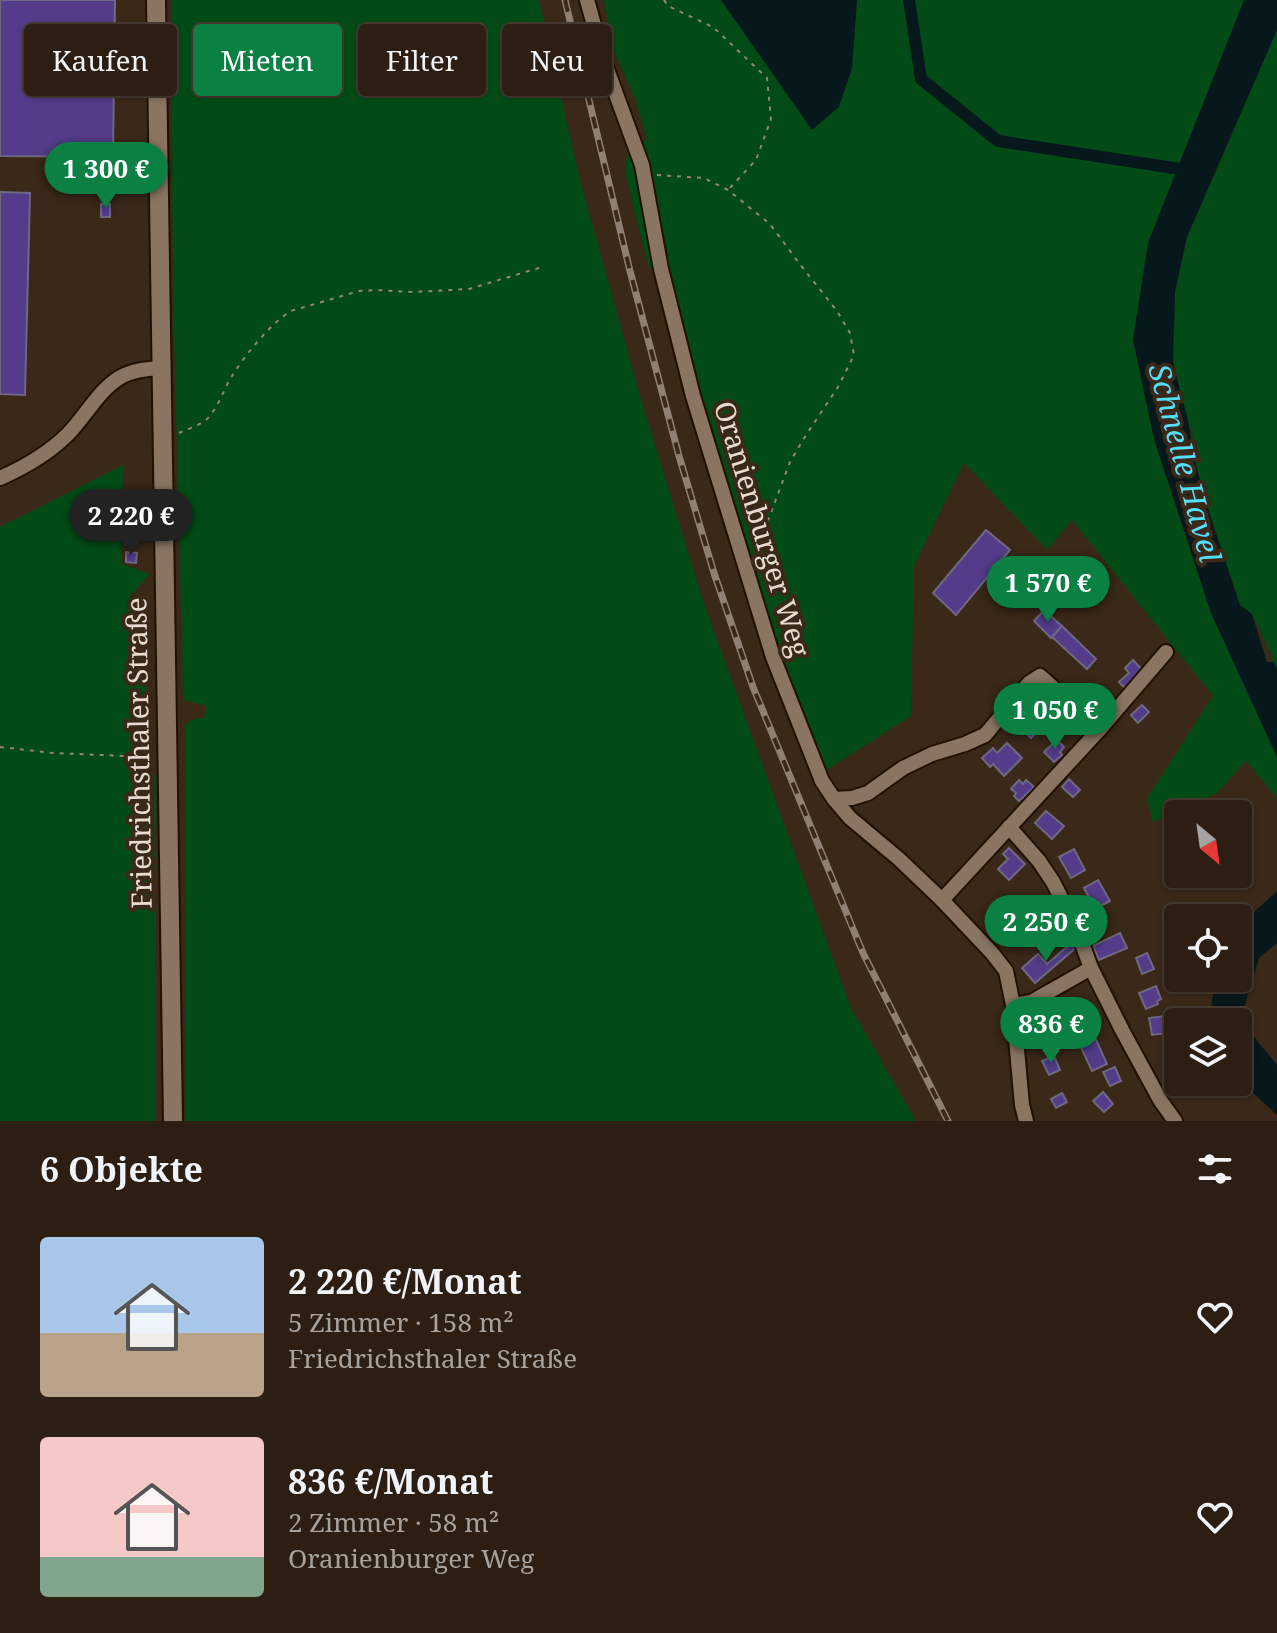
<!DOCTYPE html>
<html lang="de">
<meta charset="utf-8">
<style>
:root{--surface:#2c1e12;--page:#382b20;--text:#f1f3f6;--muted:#a6a29f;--line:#483c32;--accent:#0b8043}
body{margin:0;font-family:"Noto Serif",serif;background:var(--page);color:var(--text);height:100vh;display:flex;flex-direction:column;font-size:30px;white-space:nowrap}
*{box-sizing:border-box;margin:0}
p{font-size:26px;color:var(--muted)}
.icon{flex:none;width:44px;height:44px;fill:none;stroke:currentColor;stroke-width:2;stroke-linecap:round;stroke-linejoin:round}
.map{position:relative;height:1121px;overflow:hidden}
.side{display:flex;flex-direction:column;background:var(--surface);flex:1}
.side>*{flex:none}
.guide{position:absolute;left:24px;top:24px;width:800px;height:72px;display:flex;gap:16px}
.needle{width:52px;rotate:151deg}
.buttons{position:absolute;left:1164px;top:800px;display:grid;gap:16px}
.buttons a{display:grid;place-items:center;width:88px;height:88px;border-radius:8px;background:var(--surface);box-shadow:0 2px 6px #0004,0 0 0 2px var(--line);font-size:40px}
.price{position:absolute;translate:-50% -68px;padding:0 18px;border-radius:28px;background:var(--accent);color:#fff;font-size:26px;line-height:52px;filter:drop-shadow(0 2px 4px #0008)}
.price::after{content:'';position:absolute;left:50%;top:48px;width:24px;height:18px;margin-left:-12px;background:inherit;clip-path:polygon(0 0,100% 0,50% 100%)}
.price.active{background:#222;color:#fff}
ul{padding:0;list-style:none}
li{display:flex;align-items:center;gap:24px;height:200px;padding:0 40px}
li span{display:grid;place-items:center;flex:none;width:224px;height:160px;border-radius:8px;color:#555}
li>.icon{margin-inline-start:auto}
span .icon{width:96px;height:96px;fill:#fffc;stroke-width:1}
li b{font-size:34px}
h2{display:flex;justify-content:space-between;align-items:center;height:96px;padding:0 40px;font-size:34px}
.pill{padding:0 28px;border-radius:8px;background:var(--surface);box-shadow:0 2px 6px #0004,0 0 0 2px var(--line);font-size:28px;line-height:72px}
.pill.active{background:var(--accent);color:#fff}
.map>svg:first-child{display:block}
.green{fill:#024b16}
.water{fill:#07181c}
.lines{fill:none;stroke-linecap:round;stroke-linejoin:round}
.canal{stroke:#07181c;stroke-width:12}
.building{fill:#543c8a;stroke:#6e6981;stroke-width:2}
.minor-casing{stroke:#201103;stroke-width:18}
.tertiary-casing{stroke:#201103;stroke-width:22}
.path{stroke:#948578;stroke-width:2;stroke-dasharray:4 6;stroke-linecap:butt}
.minor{stroke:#897562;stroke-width:14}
.tertiary{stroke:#897562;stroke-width:18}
.rail-casing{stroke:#8f8073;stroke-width:7}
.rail{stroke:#3a2818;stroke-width:4;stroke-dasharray:12;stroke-linecap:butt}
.labels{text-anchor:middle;stroke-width:8;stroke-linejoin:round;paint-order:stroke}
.street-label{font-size:28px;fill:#e8dcd2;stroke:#3a2818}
.water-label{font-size:30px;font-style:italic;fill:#54dffc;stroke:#3a2818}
</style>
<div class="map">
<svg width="1277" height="1121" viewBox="0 0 1277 1121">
<rect width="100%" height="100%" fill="#3a2818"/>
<g class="green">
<path d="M172,0H539L579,176L640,396L703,601L850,1006L916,1121H186L185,726L191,720L205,717V705L185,701L183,698L174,327L171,122Z"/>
<path d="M604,0H721L729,10L852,68L857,0H1244L1148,243L1133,340L1154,439L1211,613L1277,757V798L1246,761L1217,793L1153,822L1147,798L1213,696L1072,520L1047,550L964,463L914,566L911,716L825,771L746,569L673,300L648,265L625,173L627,155L647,140L635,98L613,49Z"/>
<path d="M1277,30V685L1267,662L1274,661L1252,614L1240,605L1210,515L1195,462L1202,463L1188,421L1173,362L1175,292L1187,237Z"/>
<path d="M123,465L122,564L150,574L129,597L130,630L145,677L148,713V742L142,749L141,769L156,775V1121H0V527Z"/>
</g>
<g class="water">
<path d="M721,0H857L852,68L839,107L812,130Z"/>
<path d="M1244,0H1277V30L1187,237L1175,292L1173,362L1188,421L1195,462L1210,515L1240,605L1252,614L1267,662H1274L1277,669V757L1211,613L1154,439L1133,340L1148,243Z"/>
<path d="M1277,891V936L1254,954L1236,1014L1251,1043L1277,1074V1115L1238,1079V1022H1212L1210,1018L1215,978H1238V927Z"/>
</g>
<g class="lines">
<g class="canal">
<path d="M909,0L921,79L998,141L1193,171"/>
<path d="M1277,936L1254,954L1236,1014L1251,1043L1277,1074"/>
</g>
</g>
<g class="building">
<path d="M0,0H115L113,157L0,156Z"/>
<path d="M0,192L30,193L25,395L0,394Z"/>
<rect x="101" y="204" width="9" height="13"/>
<path d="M986,530L1010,550L956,615L933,593Z"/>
<path d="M126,552L137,553L136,563L126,562Z"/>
<path d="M1044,610L1062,626L1051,638L1034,621Z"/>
<path d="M1062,626L1096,659L1087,669L1052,637Z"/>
<path d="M1133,660L1145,673L1127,690L1119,682L1129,673L1125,668Z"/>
<path d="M1103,690L1116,703L1101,717L1093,708L1102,700L1098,695Z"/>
<path d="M1142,705L1149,712L1138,723L1131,715Z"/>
<path d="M1028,714L1032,718L1035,715L1045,724L1031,738L1021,728L1023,726L1020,723Z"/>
<path d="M1057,740L1064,747L1060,752L1062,755L1054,762L1044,752Z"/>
<path d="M1007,743L1022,758L1004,776L993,764L990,767L982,758L993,748L997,753Z"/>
<path d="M1069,779L1080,790L1073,797L1062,787Z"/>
<path d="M1019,780L1023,784L1026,780L1034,787L1019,801L1014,796L1016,793L1011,789Z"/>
<path d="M1046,811L1064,826L1052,839L1035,823Z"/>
<path d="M1009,848L1025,864L1009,880L998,869L1008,859L1003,854Z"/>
<path d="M1074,849L1085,870L1071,878L1059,857Z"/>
<path d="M1098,880L1110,901L1095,909L1084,888Z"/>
<path d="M1120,933L1127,948L1099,960L1093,946Z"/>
<path d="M1076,939L1079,945L1035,983L1022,968L1038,954L1047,964Z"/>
<path d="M1147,953L1154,969L1142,974L1136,958Z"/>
<path d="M1156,986L1161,999L1157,1001L1158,1004L1146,1009L1139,993Z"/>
<path d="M1074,1003L1076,1007L1082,1003L1088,1014L1075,1021L1073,1018L1069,1020L1063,1008Z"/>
<path d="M1165,1016L1167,1033L1152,1035L1149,1018Z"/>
<path d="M1050,1024L1054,1037L1037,1043L1033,1030Z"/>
<path d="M1093,1033L1107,1064L1092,1071L1078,1041Z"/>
<path d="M1054,1056L1060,1070L1049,1075L1042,1061Z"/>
<path d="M1115,1067L1121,1081L1110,1086L1103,1072Z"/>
<path d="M1103,1092L1113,1104L1104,1112L1093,1101Z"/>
<path d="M1062,1093L1067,1102L1056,1108L1051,1099Z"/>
</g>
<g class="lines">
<g class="minor-casing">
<g id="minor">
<path d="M587,0L605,64L642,165L661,269L693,396L773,657L822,781L834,799L850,818L899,859L942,900L992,953L1006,971L1013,1005L1022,1105L1026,1121"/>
<path d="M0,478C25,467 48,454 68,434C85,417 98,391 119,378C132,370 147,369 161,368"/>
<path d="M834,799L852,798L868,793L903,768L932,754L965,744L985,735L1029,683L1040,676L1100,729"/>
<path d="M1009,827L1039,861L1053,882L1076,927L1091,968L1122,1030L1160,1100L1175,1121"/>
<path d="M942,900L1100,729L1166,652"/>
<path d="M1013,1005L1031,1002L1091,968"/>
</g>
</g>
<g class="tertiary-casing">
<path id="tertiary" d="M156,0L173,1121"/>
</g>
<g class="path">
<path d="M664,0L668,6L713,27L767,78L771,119L756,160L728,190"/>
<path d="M657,175L704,178L728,190L770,224L799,263L837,311L850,333L854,355L838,387L806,435L790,462L761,539L755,550"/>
<path d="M179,433C188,429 200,425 207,419C219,407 223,390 232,376C244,356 272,322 291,311L359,291L376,290L413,292L469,289L542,267"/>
<path d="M0,747L53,753L150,757"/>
</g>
<use href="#minor" class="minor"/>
<use href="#tertiary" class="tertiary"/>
<g class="rail-casing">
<path id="rail" d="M565,0L630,271L679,456L714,573L753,687L863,953L948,1121"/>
</g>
<use href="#rail" class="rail"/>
</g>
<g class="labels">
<g class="street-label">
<text transform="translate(762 529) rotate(73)" y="10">Oranienburger Weg</text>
<text transform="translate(139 753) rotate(-91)" y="10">Friedrichsthaler Straße</text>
</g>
<g class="water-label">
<text transform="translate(1184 463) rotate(75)" y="10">Schnelle Havel</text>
</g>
</g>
</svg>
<div class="buttons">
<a><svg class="needle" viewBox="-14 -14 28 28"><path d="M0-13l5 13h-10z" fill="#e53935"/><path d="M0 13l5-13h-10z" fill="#a6a29f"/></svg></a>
<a><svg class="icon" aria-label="locate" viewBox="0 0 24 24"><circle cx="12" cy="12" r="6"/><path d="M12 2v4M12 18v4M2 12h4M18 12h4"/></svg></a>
<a><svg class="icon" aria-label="layers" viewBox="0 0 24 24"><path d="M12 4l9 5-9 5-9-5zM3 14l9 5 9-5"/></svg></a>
</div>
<b class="price" style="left:106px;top:210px">1 300 €</b>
<b class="price active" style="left:131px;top:557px">2 220 €</b>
<b class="price" style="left:1048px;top:624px">1 570 €</b>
<b class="price" style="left:1055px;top:751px">1 050 €</b>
<b class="price" style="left:1046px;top:963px">2 250 €</b>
<b class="price" style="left:1051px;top:1065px">836 €</b>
<div class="guide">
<a class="pill">Kaufen</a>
<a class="pill active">Mieten</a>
<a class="pill">Filter</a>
<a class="pill">Neu</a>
</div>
</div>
<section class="side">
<h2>6 Objekte<svg class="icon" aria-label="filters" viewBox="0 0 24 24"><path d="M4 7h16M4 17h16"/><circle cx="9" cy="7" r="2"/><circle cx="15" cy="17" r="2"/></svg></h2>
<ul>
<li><span style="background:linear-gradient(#a9c7e8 60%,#b9a48a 0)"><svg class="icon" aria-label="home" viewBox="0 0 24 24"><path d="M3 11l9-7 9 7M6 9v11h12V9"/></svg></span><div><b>2 220 €/Monat</b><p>5 Zimmer · 158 m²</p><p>Friedrichsthaler Straße</p></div><svg class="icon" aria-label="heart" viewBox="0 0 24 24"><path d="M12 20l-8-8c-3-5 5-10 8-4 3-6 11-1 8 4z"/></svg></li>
<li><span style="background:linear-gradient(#f6c9c9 75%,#7fa58c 0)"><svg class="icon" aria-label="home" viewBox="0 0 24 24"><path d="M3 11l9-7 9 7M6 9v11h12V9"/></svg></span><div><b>836 €/Monat</b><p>2 Zimmer · 58 m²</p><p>Oranienburger Weg</p></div><svg class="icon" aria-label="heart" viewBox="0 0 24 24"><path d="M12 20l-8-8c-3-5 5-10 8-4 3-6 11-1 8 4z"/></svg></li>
</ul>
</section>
